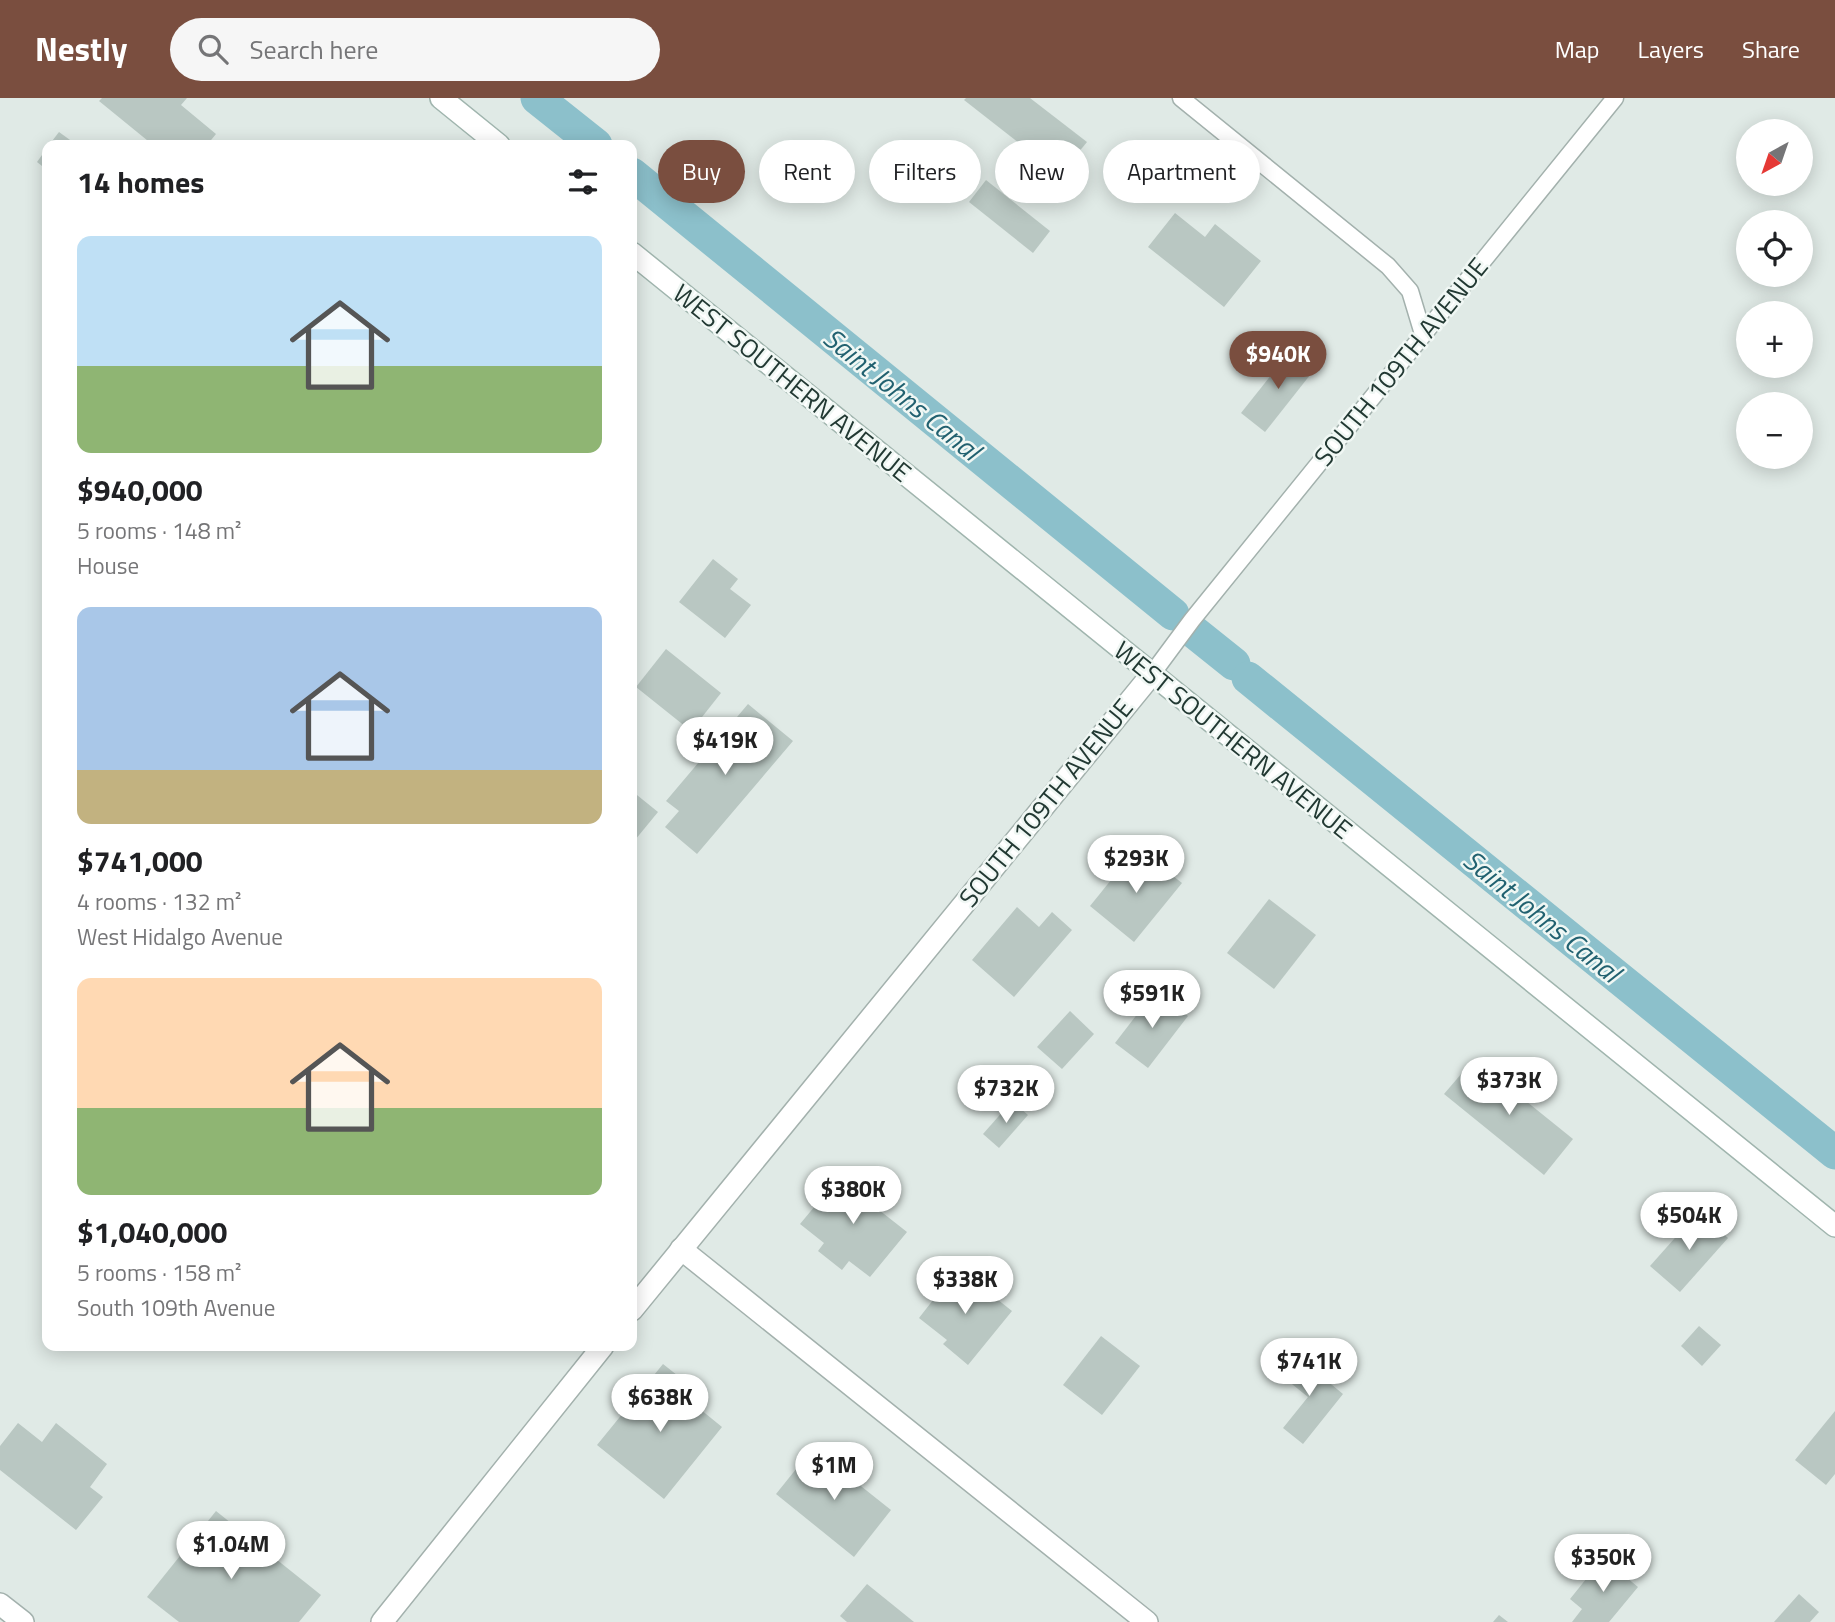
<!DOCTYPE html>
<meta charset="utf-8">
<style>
:root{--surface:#fff;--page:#f6f6f6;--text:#202124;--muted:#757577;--accent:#7a4e3f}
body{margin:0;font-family:"Titillium Web",sans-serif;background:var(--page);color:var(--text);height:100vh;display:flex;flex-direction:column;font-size:26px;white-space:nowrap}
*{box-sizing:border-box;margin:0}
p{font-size:23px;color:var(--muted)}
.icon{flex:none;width:38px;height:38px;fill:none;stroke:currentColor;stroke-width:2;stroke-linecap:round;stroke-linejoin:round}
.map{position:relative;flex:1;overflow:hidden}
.panel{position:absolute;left:42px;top:42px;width:595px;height:1211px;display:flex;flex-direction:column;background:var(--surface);border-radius:14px;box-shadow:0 4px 18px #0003}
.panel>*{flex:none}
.banner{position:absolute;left:658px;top:42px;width:665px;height:63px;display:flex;gap:14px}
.needle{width:46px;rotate:220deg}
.controls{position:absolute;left:1736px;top:21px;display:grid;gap:14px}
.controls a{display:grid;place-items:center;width:77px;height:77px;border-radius:50%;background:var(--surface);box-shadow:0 4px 18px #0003;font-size:35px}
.price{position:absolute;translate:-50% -60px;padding:0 16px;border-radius:24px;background:#fff;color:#222;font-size:23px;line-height:46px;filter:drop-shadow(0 2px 4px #0008)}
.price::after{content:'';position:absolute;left:50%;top:42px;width:21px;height:16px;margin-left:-10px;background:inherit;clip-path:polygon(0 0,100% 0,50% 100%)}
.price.active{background:var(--accent);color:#fff}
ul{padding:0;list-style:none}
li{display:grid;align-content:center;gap:14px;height:371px;padding:0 35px}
li span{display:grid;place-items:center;height:217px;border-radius:14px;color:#555}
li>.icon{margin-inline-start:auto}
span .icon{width:126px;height:126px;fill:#fffc;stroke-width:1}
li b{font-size:30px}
h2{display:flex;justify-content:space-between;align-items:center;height:84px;padding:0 35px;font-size:30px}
.chip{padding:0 24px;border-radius:32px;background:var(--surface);box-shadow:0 4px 18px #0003;font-size:24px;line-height:63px}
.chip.active{background:var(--accent);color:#fff}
header{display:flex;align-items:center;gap:42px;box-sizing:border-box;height:98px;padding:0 35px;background:var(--accent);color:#fff}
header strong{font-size:33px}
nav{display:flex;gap:38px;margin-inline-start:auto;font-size:24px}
.search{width:490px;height:63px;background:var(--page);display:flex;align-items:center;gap:18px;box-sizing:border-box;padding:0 24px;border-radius:38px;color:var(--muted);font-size:26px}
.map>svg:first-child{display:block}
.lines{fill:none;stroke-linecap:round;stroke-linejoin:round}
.canal{stroke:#8cc0cb;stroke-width:33}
.building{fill:#b9c7c2}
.lane-casing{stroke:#a3b1ad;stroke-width:19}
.street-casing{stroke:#a3b1ad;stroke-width:24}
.secondary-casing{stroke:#a0b5ae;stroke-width:24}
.lane{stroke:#fff;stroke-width:16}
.street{stroke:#fff;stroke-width:21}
.secondary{stroke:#fff;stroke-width:21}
.labels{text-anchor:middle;stroke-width:5;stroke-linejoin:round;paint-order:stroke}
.street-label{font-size:26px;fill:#223933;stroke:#f0f7f4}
.water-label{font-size:28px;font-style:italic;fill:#216170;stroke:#f0f7f4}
</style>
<header>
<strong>Nestly</strong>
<div class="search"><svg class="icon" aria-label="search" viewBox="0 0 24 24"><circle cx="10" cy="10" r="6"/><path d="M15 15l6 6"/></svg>Search here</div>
<nav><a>Map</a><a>Layers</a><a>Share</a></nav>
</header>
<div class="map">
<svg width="1835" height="1524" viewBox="0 0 1835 1524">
<rect width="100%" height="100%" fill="#e0eae6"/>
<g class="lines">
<g class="canal">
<path d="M537,0L596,47"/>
<path d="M632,76L1173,516"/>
<path d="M1194,534L1234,566"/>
<path d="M1248,580L1835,1055"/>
</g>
</g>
<g class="building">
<path d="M102,0H187L181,7L216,36L207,47H153L99,3Z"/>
<path d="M966,0H1030L1087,44L1060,77L964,2Z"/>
<path d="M59,34L77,47H49Z"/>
<path d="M47,50V72L37,64Z"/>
<path d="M986,82L1050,133L1033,155L969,104Z"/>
<path d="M1175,115L1205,139L1215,126L1261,163L1224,209L1148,149Z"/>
<path d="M1291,252L1314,272L1265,334L1241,315Z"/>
<path d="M713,461L738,481L730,491L751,507L725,540L679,504Z"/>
<path d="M666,551L721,595L691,633L636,589Z"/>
<path d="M748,606L793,643L697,756L665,729L679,713L666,703Z"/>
<path d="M632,693L658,714L635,742L632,740Z"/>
<path d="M1137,750L1182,785L1134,844L1090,808Z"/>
<path d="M1269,801L1316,837L1274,891L1227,855Z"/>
<path d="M1017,809L1039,829L1052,814L1072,832L1014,899L972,862Z"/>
<path d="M1173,877L1199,897L1191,908L1173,894L1168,901L1159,894Z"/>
<path d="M1155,893L1188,918L1148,970L1115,945Z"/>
<path d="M1070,913L1094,936L1062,971L1037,949Z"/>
<path d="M1474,961L1573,1041L1544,1077L1444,996Z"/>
<path d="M1012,1003L1028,1017L999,1050L983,1036Z"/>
<path d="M845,1072L885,1105L879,1112L907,1134L870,1179L849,1163L842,1172L818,1153L824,1145L800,1126Z"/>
<path d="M1698,1114L1728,1140L1680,1194L1650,1168Z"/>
<path d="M958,1170L1012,1213L968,1267L943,1246L947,1242L919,1220Z"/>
<path d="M1699,1228L1721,1247L1702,1268L1681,1248Z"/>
<path d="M1101,1238L1140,1268L1102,1317L1063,1287Z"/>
<path d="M1289,1259L1300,1267L1303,1263L1343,1296L1303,1346L1283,1330L1308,1299L1277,1274Z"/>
<path d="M663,1266L687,1285L679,1294L722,1329L664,1401L597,1347Z"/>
<path d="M1835,1313V1376L1826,1387L1795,1362Z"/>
<path d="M18,1325L42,1344L56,1325L107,1366L90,1389L103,1399L76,1432L0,1372V1348Z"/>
<path d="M813,1350L891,1412L854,1459L776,1396Z"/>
<path d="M216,1413L321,1497L299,1524H179L147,1499Z"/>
<path d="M1603,1460L1638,1489L1609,1524H1572L1582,1511L1570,1501Z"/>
<path d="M867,1486L914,1524H847L840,1518Z"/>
<path d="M1799,1496L1819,1514L1810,1524H1774Z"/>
<path d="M1499,1517L1508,1524H1493Z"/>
</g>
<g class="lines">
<g class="lane-casing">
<g id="lane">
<path d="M1181,0L1388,168L1410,193L1423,236"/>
<path d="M1152,576L1192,522L1615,0"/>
</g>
</g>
<g class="street-casing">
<g id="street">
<path d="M681,1151L1147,1524"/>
<path d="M632,1212L1152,576"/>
<path d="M0,1506L23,1524"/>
<path d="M382,1524L603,1248"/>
</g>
</g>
<g class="secondary-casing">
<g id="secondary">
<path d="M441,0L499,47"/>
<path d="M632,155L1835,1128"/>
</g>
</g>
<use href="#lane" class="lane"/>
<use href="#street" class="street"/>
<use href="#secondary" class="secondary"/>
</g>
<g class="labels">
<g class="street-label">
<text transform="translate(1401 264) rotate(-51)" y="9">SOUTH 109TH AVENUE</text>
<text transform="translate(792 285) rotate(39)" y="9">WEST SOUTHERN AVENUE</text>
<text transform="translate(1233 642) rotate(39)" y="9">WEST SOUTHERN AVENUE</text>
<text transform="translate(1046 705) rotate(-51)" y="9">SOUTH 109TH AVENUE</text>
</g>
<g class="water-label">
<text transform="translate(902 296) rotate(39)" y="10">Saint Johns Canal</text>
<text transform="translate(1542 818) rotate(39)" y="10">Saint Johns Canal</text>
</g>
</g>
</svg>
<div class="controls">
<a><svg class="needle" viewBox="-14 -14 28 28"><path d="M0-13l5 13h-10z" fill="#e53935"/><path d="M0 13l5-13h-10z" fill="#757577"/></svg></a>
<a><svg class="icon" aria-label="locate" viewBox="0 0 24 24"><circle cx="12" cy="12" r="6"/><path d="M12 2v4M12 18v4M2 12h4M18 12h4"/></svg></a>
<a>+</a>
<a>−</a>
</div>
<b class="price active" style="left:1278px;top:293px">$940K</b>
<b class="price" style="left:725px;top:679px">$419K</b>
<b class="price" style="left:1136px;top:797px">$293K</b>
<b class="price" style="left:1152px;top:932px">$591K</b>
<b class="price" style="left:1509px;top:1019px">$373K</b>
<b class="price" style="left:1006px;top:1027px">$732K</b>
<b class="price" style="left:853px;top:1128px">$380K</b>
<b class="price" style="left:1689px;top:1154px">$504K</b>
<b class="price" style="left:965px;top:1218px">$338K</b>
<b class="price" style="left:1309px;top:1300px">$741K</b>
<b class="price" style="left:660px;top:1336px">$638K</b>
<b class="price" style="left:834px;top:1404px">$1M</b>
<b class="price" style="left:231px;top:1483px">$1.04M</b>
<b class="price" style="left:1603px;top:1496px">$350K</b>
<div class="banner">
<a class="chip active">Buy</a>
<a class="chip">Rent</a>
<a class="chip">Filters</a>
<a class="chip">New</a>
<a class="chip">Apartment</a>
</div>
<section class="panel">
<h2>14 homes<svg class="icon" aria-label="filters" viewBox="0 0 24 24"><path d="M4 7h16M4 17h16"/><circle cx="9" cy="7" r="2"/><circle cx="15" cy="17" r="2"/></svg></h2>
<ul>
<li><span style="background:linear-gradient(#bfe0f5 60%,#8fb573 0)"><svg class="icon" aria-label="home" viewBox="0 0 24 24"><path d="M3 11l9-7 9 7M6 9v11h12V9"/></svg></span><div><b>$940,000</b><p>5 rooms · 148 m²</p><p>House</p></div></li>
<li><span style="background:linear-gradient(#a9c7e8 75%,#c2b280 0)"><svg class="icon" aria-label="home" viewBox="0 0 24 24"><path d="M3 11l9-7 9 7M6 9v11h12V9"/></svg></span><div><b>$741,000</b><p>4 rooms · 132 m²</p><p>West Hidalgo Avenue</p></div></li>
<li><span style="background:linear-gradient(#ffd9b3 60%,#8fb573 0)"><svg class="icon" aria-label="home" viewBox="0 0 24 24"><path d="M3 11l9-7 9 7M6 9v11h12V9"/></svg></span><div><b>$1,040,000</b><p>5 rooms · 158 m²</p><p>South 109th Avenue</p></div></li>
</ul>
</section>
</div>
